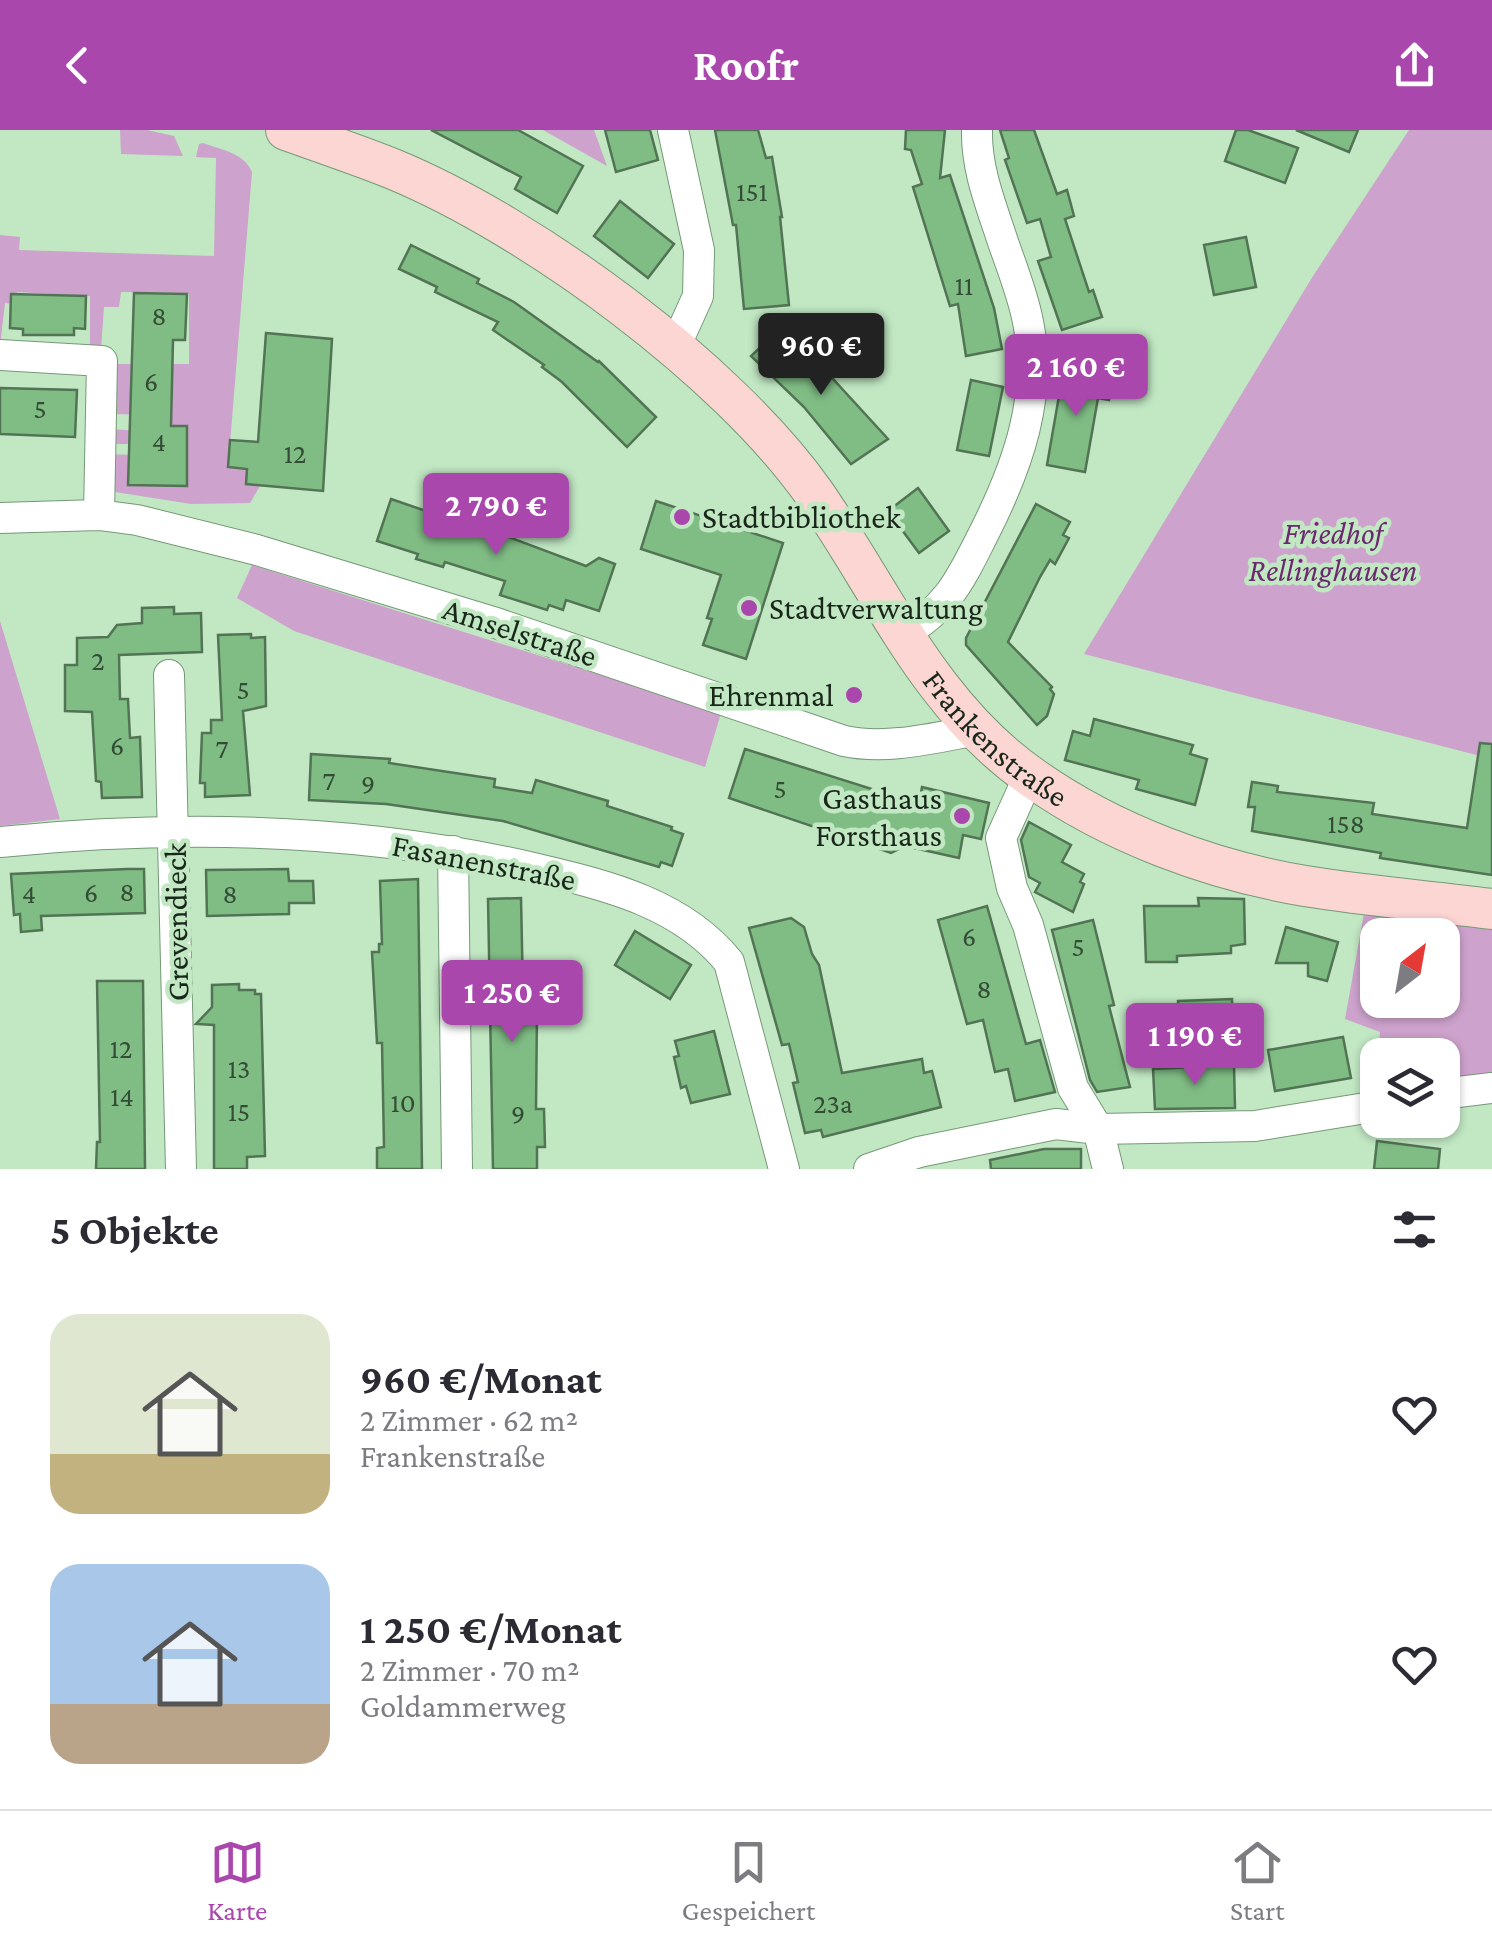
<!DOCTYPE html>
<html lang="de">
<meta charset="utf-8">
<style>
:root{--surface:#fff;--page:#f7f7f7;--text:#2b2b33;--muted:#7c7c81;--line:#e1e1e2;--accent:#aa47ad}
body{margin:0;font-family:"Crimson Pro",serif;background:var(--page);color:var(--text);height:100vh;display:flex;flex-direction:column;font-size:38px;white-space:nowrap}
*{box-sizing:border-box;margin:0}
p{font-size:32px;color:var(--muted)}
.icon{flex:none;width:55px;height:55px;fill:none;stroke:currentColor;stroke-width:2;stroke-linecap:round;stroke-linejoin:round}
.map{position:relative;height:1039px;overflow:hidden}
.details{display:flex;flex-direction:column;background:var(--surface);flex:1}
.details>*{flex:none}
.needle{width:65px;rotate:31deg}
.buttons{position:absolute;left:1360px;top:788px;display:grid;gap:20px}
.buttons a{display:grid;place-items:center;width:100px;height:100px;border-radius:20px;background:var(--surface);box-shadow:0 2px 8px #0004;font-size:50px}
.price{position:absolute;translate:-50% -85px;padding:0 22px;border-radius:10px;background:var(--accent);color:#fff;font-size:32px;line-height:65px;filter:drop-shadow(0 2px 5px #0008)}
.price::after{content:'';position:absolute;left:50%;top:60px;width:30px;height:22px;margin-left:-15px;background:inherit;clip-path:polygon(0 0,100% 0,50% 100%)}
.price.on{background:#222;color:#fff}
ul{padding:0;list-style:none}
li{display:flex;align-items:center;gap:30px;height:250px;padding:0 50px}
li span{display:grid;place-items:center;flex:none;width:280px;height:200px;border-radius:30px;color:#555}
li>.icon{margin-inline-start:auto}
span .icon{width:120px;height:120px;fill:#fffc;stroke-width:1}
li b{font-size:42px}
h2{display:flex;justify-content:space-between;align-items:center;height:120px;padding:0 50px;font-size:42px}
header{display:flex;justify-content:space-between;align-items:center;height:130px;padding:0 50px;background:var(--accent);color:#fff;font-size:45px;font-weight:700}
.dock{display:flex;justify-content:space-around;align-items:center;height:140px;border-top:2px solid var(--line);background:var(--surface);font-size:28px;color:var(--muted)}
.dock a{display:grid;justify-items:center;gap:5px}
.dock .on{color:var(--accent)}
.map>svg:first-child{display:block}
.green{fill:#cda2cc;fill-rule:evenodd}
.building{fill:#80bd85;stroke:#527454;stroke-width:2.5}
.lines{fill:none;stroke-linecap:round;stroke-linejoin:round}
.minor-casing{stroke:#759977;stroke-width:32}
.secondary-casing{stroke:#759977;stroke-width:42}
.minor{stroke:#fff;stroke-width:30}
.secondary{stroke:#fcd6d3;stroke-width:40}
.poi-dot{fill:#aa47ad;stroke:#c1e7c3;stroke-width:4}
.labels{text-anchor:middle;stroke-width:9;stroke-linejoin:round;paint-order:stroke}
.number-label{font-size:28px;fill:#334c35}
.poi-label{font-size:32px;fill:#19271a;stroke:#c1e7c3;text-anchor:start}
.park-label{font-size:32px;font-style:italic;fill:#6c296e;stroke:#c1e7c3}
.street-label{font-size:32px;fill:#19271a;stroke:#c1e7c3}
</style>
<header><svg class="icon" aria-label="back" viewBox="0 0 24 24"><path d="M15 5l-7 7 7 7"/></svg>Roofr<svg class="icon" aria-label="share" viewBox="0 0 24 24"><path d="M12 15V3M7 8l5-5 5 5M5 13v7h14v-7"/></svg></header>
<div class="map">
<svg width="1492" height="1039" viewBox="0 0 1492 1039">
<rect width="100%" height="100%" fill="#c1e7c3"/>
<g class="green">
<path d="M120,0H147L174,6L183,26L121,24Z"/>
<path d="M543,0H594L607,36Z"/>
<path d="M1409,0H1492V629L1084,524L1313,146Z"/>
<path d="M203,13C222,20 244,23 252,42L229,326L260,338V356L250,373L191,374L109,361L108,324L133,325V314H110V299L140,301L153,285L110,284L111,234H189V163L121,162L119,177H104L101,219L90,218V166L17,162L16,174L5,173L0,216V105L20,107L19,120L214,126L216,28L196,27L199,14Z"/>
<path d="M252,435L721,583L705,637L294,501L237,468Z"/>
<path d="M0,491L60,689L0,696Z"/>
<path d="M1364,783L1492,800V956L1443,963L1442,925H1378L1380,902L1345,889ZM1378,805H1442V870H1378Z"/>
</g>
<g class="building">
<path d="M431,0H518L583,36L557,83L515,59L521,47Z"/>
<path d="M605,0H650L658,30L616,42Z"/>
<path d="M715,0H758L766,28L772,27L782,87H780L789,175L744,179L736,95H733Z"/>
<path d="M906,0H945L940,48L950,45L994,178L1002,219L966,226L958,174L950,176L913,57L922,54L911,20L905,19Z"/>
<path d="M1000,0H1034L1057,64L1067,60L1074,86L1065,89L1089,162L1093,160L1102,187L1062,200L1038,131L1051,127L1040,89L1027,93L1005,30L1009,28Z"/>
<path d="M1236,0H1248L1298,18L1285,53L1225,31Z"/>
<path d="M1296,0H1358L1349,22Z"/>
<path d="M620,71L674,114L648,148L594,106Z"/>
<path d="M1246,107L1256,157L1214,165L1204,115Z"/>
<path d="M411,115L479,149L477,153L514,172L598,232L599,231L656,287L627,317L562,252L542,237L544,235L493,200L498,192L435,162L437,157L399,139Z"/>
<path d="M134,163L187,164L185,210H173L171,296H187V356L128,355Z"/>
<path d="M11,164L86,166L85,199L74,198V205H23V199L10,198Z"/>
<path d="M778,201L817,241L822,237L888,309L851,334L804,277L751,226Z"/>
<path d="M266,203L332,209L323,361L246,354L247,339L228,337L230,310L258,312Z"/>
<path d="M1081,240L1101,243V249L1112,251L1109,270L1098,268L1085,342L1047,335L1063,243L1080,246Z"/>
<path d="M971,250L1003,257L989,326L957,320Z"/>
<path d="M0,258L77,260L75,307L0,304Z"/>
<path d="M918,358L949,401L919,423L888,381Z"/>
<path d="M391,369L458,392L462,381L493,391L490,400L586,436L599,428L615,434L599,481L566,470L563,480L549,475L547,480L500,465L505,451L445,432L443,437L416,429L418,424L377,411Z"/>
<path d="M656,371L783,413L746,529L703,515L712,489L707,488L721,445L641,419Z"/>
<path d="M1036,374L1070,392L1063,405L1069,408L1055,434L1050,430L1040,447L1008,512L1052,557L1050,559L1054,564L1047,586L1037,595L966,515V508Z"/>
<path d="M174,477V484L201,483L202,522L119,525L120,569H128L130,608L140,607L142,667L102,668L101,652L96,651L92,582L65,581V535H77V508L108,507L117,495L142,493V478Z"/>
<path d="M251,504V508L265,507L266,576L243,581L250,665L205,667V653H200L202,603H211V590H222L218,505Z"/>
<path d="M1094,589L1193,615L1190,624L1207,629L1195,675L1136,659L1139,650L1065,630L1073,601L1090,606Z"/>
<path d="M1480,613L1492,614V745L1380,728L1381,723L1252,701L1255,677H1248L1252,652L1278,656L1277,662L1374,673L1372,684L1467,698Z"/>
<path d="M745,619L919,674L922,657L989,673L981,709L963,705L959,728L905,716L891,723L729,668Z"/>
<path d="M311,624L390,629L389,633L495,649L494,657L532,663L536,650L608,671L607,676L672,697L671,700L683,704L672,736L661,732L659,737L503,691L386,674L309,670Z"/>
<path d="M1029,692L1071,715L1062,732L1084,744L1080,752L1084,754L1073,782L1035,762L1040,753L1029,747L1021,710Z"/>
<path d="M127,739H144L145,783L41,786L42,800L21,802L20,784L14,785L11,744Z"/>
<path d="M288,739L289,751H313L314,773H289V784L207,786L206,740Z"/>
<path d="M418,749L422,1039H377V1018L384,1017L382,913H377L372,822H379V814H382L380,751Z"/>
<path d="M521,768L523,863H533V880H537L536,979H544L545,1017H537V1039H493L488,769Z"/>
<path d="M1198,768L1244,769L1245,814L1231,816V823L1177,826V832H1146L1144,776H1199Z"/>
<path d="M987,776L1026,914L1040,910L1055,962L1015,971L1008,939L995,942L983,890L967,894L938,790Z"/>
<path d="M791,788L804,797L812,824L819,835L842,943L922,929L924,943L932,941L941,977L823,1007L821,1000L805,1003L793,953L798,952L789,914L782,915L749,798Z"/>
<path d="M1093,790L1114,875L1109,876L1130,957L1097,962L1090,950L1052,800Z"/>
<path d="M1286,797L1338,812L1327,851L1308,846V833H1276Z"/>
<path d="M635,801L691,835L670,869L615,835Z"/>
<path d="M97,851H143L145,1039H96L97,1012H100Z"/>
<path d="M239,854V860H255V864H261L265,1026L247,1027V1039H214V895L196,894L212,877V855Z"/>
<path d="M1232,869L1233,896L1178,897V871Z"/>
<path d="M714,901L730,964L691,973L686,956L681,958L674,927L679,926L675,911Z"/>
<path d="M1343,907L1351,948L1275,961L1268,920Z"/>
<path d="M1234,935L1235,978L1155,979L1153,939Z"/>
<path d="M1377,1011L1440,1019L1438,1039H1374Z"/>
<path d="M1044,1019H1081V1039H991L990,1030Z"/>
</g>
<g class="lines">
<g class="minor-casing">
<g id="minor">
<path d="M673,0L699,120L698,166L674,219"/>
<path d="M0,225L102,231L99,385"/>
<path d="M0,388L99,385L137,390L257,420L493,492L844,611C888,620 933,608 977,600"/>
<path d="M901,505C950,477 961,448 986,399C1018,335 1043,265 1028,192C1023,165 1012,138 1003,112C991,75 976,39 977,0"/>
<path d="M169,545L181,1039"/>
<path d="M1029,646L1001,708L1012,758L1028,795L1073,958L1098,999L1108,1039"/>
<path d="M0,712C180,694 366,698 542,740C610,756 683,775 729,832L784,1039"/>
<path d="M453,721L457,1039"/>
<path d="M1442,964L1492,958"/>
<path d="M869,1039L919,1022L1056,994L1098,999L1255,996L1378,976"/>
</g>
</g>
<g class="secondary-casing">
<g id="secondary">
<path id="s1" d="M286,0C322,13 358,25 393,39C533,97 726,239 814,363C883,462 930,577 1033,648C1111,703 1210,740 1305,756C1367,766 1430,771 1492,779"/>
</g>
</g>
<use href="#minor" class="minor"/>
<use href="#secondary" class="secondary"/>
</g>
<g class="poi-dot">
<circle cx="682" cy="387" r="10"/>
<circle cx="749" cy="478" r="10"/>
<circle cx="854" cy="565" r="10"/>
<circle cx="962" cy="686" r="10"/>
</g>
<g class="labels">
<g class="number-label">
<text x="752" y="71">151</text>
<text x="964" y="165">11</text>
<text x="159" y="195">8</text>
<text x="151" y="261">6</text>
<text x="40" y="288">5</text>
<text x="159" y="321">4</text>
<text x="295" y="333">12</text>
<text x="98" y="540">2</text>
<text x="243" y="569">5</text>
<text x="117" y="625">6</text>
<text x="222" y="628">7</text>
<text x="329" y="660">7</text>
<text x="368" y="663">9</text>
<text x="780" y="668">5</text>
<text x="1346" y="703">158</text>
<text x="127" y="771">8</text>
<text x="91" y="772">6</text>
<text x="29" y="773">4</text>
<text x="230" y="773">8</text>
<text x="969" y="816">6</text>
<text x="1078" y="826">5</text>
<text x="984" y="868">8</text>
<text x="121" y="928">12</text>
<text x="239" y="948">13</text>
<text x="122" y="976">14</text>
<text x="403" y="982">10</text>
<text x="833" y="983">23a</text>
<text x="239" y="991">15</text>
<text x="518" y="993">9</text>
</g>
<g class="poi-label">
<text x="702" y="398">Stadtbibliothek</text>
<text x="769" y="489">Stadtverwaltung</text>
<text x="834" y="576" text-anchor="end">Ehrenmal</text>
<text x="942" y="679" text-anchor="end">Gasthaus<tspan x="942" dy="37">Forsthaus</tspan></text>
</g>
<g class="park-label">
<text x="1333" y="414">Friedhof<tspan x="1333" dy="37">Rellinghausen</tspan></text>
</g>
<g class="street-label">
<text transform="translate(520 502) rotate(18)" y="11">Amselstraße</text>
<text dy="11" stroke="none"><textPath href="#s1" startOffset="958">Frankenstraße</textPath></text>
<text transform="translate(484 732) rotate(11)" y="11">Fasanenstraße</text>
<text transform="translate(176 792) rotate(-91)" y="11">Grevendieck</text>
</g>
</g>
</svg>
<div class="buttons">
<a><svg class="needle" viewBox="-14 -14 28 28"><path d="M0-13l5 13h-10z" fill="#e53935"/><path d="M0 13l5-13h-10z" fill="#7c7c81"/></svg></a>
<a><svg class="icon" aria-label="layers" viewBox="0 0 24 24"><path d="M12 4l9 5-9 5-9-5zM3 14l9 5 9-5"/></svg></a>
</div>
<b class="price on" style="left:821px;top:268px">960 €</b>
<b class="price" style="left:1076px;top:289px">2 160 €</b>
<b class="price" style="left:496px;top:428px">2 790 €</b>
<b class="price" style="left:512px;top:915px">1 250 €</b>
<b class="price" style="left:1195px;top:958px">1 190 €</b>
</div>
<section class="details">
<h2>5 Objekte<svg class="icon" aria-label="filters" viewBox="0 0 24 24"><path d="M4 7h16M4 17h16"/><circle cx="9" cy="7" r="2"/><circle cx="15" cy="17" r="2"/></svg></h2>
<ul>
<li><span style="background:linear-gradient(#dfe7d0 70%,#c2b280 0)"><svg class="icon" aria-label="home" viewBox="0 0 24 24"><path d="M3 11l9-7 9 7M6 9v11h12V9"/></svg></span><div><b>960 €/Monat</b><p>2 Zimmer · 62 m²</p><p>Frankenstraße</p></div><svg class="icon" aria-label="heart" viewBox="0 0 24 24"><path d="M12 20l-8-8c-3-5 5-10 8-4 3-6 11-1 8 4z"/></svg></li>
<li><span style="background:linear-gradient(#a9c7e8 70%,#b9a48a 0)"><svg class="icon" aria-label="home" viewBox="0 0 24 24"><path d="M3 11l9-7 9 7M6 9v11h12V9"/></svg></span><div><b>1 250 €/Monat</b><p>2 Zimmer · 70 m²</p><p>Goldammerweg</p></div><svg class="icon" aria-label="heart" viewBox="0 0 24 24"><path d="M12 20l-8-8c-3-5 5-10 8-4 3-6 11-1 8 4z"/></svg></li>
</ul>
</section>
<nav class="dock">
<a class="on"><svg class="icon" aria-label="map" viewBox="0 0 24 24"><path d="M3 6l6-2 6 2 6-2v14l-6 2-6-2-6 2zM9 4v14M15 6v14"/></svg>Karte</a>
<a><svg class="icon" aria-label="saved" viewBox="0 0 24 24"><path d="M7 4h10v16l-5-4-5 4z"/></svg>Gespeichert</a>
<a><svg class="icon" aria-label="home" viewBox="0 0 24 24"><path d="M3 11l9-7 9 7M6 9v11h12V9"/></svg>Start</a>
</nav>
